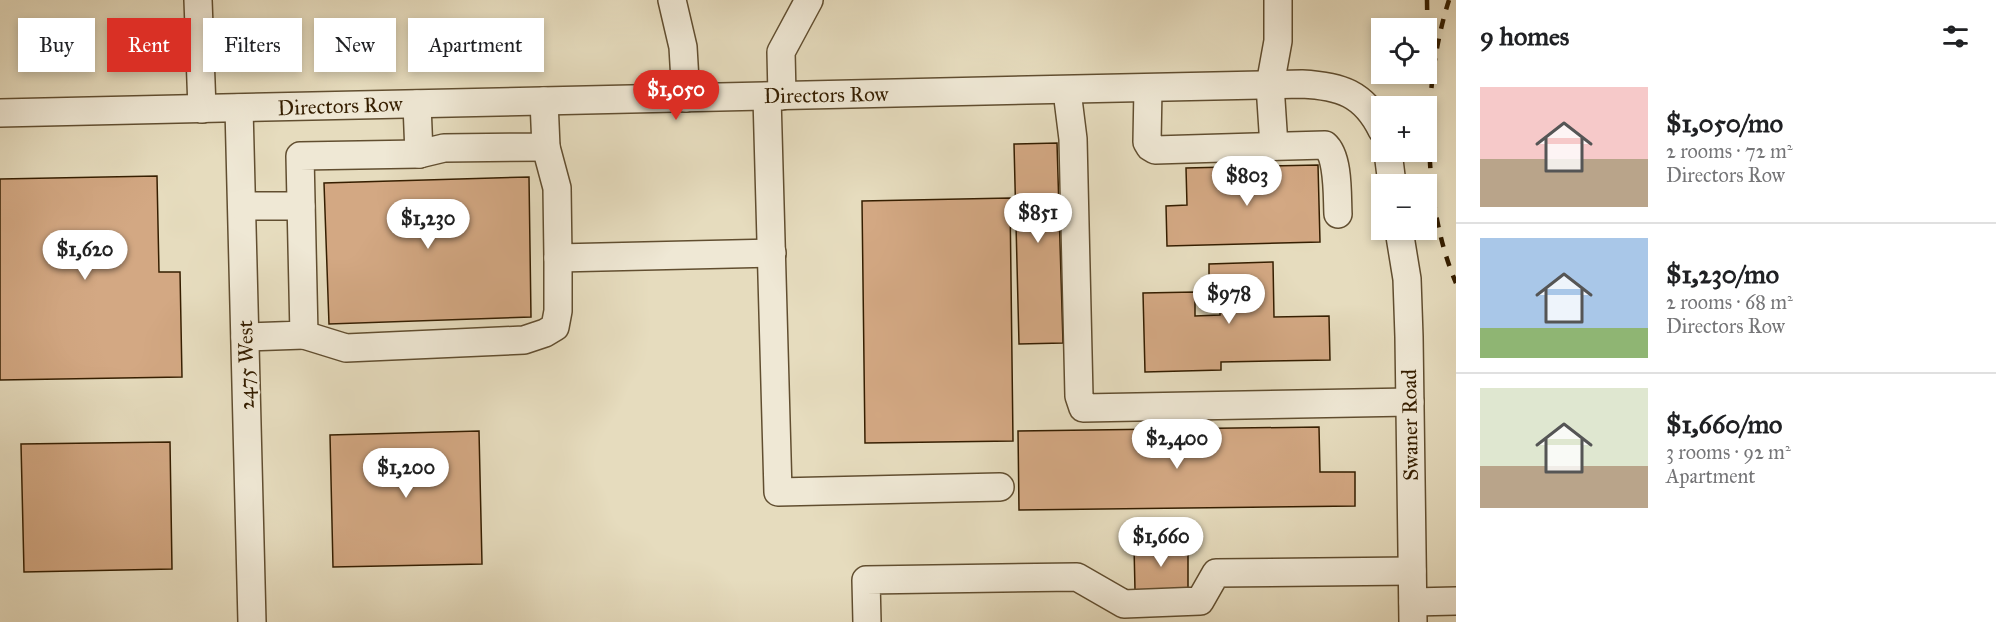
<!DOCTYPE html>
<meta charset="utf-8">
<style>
:root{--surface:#fff;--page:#f6f6f6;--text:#202124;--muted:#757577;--line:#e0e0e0;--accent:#d93025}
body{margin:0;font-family:"IM FELL Great Primer",serif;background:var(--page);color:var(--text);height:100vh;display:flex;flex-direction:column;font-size:22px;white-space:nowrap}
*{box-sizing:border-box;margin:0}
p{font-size:20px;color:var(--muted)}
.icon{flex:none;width:33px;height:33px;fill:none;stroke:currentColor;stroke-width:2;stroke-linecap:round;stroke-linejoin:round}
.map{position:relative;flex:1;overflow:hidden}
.sheet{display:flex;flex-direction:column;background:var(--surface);width:540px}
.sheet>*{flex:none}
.hud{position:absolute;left:18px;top:18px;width:570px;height:54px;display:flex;gap:12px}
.controls{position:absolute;left:1371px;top:18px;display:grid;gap:12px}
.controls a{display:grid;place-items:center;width:66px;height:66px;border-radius:0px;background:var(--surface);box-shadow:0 3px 9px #0003;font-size:30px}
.price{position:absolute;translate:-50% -51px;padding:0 14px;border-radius:21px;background:#fff;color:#222;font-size:20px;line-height:39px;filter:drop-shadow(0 2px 3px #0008)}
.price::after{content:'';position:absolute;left:50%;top:36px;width:18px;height:14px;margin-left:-9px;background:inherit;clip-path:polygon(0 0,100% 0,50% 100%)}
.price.selected{background:var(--accent);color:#fff}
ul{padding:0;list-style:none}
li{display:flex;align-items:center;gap:18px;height:150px;padding:0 24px}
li+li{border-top:2px solid var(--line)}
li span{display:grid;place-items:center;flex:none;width:168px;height:120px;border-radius:0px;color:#555}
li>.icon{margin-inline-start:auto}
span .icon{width:72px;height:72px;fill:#fffc;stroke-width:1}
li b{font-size:26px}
h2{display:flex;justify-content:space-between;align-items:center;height:72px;padding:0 24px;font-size:26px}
.tag{padding:0 21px;border-radius:0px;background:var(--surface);box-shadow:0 3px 9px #0003;font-size:21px;line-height:54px}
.tag.selected{background:var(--accent);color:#fff}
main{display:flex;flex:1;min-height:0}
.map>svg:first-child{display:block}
.building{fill:#d3a883;stroke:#351e00;stroke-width:1.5}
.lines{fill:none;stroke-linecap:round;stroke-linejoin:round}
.minor-casing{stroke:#614e30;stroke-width:30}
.minor{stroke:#efe8d5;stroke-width:27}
.rail{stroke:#351e00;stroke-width:4.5;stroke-dasharray:10 10;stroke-linecap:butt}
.labels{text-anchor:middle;stroke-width:4.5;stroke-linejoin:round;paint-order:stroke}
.street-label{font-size:21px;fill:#351e00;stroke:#efe8d5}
</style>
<main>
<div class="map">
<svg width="1456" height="622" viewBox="0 0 1456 622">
<rect width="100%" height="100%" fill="#e6dcbe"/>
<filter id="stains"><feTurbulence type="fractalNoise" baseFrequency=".00333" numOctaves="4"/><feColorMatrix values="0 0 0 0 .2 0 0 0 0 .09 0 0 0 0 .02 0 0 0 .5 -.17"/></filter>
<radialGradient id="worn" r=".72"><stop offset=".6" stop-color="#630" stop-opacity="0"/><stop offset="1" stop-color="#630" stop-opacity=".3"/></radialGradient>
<g class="building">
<path d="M1057,143L1063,343L1019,344L1014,144Z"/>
<path d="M1318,165L1320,242L1167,246L1166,206L1187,205L1186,168Z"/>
<path d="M157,176L159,272H180L182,377L0,380V179Z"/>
<path d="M529,177L531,317L329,324L324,183Z"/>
<path d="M1010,198L1013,441L865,443L862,201Z"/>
<path d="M1273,262L1274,317L1329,316L1330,360L1221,362V370L1145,372L1143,293L1195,292V316L1220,315V299L1205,300V295H1201V282H1205V279H1209V264Z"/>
<path d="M1319,427L1320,472H1355V506L1019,510L1018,431Z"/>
<path d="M479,431L482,564L333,567L330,435Z"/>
<path d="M170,442L172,569L24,572L21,444Z"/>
<path d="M1134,546H1188V590H1135Z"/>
</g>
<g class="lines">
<g class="minor-casing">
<g id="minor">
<path d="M198,0L202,109"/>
<path d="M672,0L683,47L686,98"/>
<path d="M1148,88L1147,142L1150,147L1155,150L1325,145C1339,157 1337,196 1338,214"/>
<path d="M1067,91L1073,139L1079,396L1083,408L1410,402"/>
<path d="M782,96L781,52L809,0"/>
<path d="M767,97L778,492L1000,487"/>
<path d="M417,104L419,154"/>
<path d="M239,108L252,622"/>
<path d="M0,113L1302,84C1340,86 1364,93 1382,130"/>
<path d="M1274,146L1270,85L1278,41V0"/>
<path d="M546,147L557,188L558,258L772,253"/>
<path d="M1388,152L1392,184"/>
<path d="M242,206H301"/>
<path d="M1399,230L1407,279L1409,337L1413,622"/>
<path d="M304,335L346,348L524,340L545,333L555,327L558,311V258"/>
<path d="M245,337L304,335L300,156L419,154L444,148L546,147L544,101"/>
<path d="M1413,602L1456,601"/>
<path d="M867,622L866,580L1077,577L1124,604L1200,601L1216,573L1412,571"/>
</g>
</g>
<use href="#minor" class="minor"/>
<g class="rail">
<path d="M1427,0L1428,68"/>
<path d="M1449,0C1422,84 1421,201 1456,283"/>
</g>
</g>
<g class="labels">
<g class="street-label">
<text transform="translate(826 95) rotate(-1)" y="7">Directors Row</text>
<text transform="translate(340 106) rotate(-2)" y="7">Directors Row</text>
<text transform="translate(246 365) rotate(-91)" y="7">2475 West</text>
<text transform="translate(1410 425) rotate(-91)" y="7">Swaner Road</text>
</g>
</g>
<rect width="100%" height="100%" filter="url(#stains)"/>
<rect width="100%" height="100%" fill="url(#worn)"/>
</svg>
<div class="controls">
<a><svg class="icon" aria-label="locate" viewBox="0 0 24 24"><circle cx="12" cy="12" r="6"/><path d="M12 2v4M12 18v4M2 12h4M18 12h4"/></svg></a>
<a>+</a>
<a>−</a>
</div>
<b class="price selected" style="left:676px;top:121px">$1,050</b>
<b class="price" style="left:1247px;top:207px">$803</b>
<b class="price" style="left:1038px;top:244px">$851</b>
<b class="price" style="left:428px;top:250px">$1,230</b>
<b class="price" style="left:85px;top:281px">$1,620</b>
<b class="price" style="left:1229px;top:325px">$978</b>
<b class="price" style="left:1177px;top:470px">$2,400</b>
<b class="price" style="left:406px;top:499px">$1,200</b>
<b class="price" style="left:1161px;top:568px">$1,660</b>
<div class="hud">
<a class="tag">Buy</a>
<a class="tag selected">Rent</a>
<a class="tag">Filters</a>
<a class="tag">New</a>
<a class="tag">Apartment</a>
</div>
</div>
<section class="sheet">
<h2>9 homes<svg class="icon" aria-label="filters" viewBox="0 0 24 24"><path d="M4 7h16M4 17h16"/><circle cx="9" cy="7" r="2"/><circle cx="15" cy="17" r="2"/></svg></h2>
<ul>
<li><span style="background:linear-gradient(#f6c9c9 60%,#b9a48a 0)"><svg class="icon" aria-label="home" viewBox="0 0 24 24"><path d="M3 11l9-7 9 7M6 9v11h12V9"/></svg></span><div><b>$1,050/mo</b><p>2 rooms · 72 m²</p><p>Directors Row</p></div></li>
<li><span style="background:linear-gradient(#a9c7e8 75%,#8fb573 0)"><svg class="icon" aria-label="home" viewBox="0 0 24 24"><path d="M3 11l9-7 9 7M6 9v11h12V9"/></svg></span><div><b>$1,230/mo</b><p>2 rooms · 68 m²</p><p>Directors Row</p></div></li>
<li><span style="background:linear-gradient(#dfe7d0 65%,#b9a48a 0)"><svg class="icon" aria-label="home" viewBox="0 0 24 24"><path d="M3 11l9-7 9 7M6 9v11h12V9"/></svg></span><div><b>$1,660/mo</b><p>3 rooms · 92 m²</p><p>Apartment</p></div></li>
</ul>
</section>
</main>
